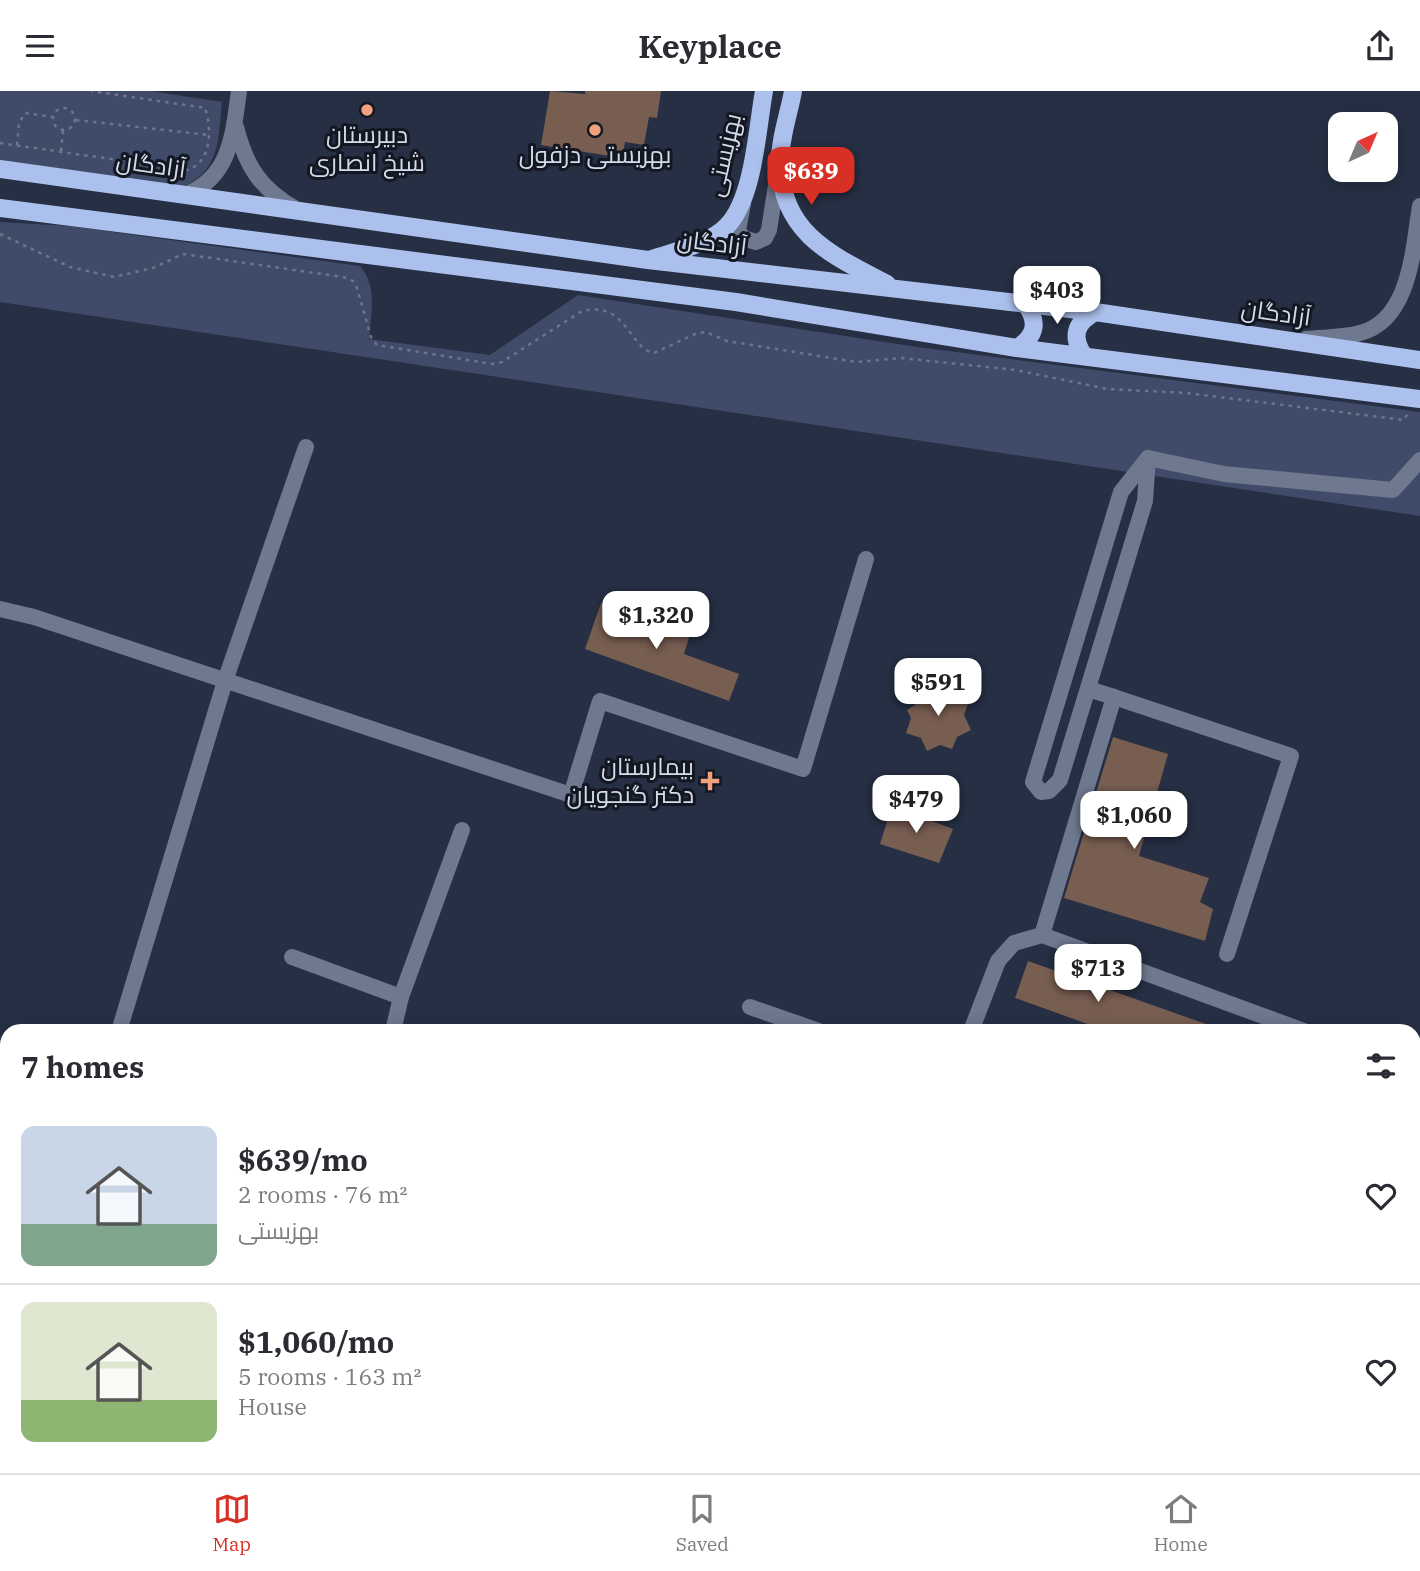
<!DOCTYPE html>
<meta charset="utf-8">
<style>
:root{--surface:#fff;--page:#f7f7f7;--text:#2b2b33;--muted:#7c7c81;--line:#e1e1e2;--accent:#d93025}
body{margin:0;font-family:"IBM Plex Serif",Cairo,serif;background:var(--page);color:var(--text);height:100vh;display:flex;flex-direction:column;font-size:26px;white-space:nowrap}
*{box-sizing:border-box;margin:0}
p{font-size:23px;color:var(--muted)}
.icon{flex:none;width:38px;height:38px;fill:none;stroke:currentColor;stroke-width:2;stroke-linecap:round;stroke-linejoin:round}
.map{position:relative;flex:1;overflow:hidden}
.details{position:absolute;left:0px;top:933px;width:1421px;height:450px;display:flex;flex-direction:column;background:var(--surface);border-radius:21px 21px 0 0;box-shadow:0 4px 18px #0003}
.details>*{flex:none}
.needle{width:46px;rotate:44deg}
.buttons{position:absolute;left:1328px;top:21px;display:grid;gap:14px}
.buttons a{display:grid;place-items:center;width:70px;height:70px;border-radius:14px;background:var(--surface);box-shadow:0 4px 18px #0003;font-size:35px}
.price{position:absolute;translate:-50% -60px;padding:0 16px;border-radius:14px;background:#fff;color:#222;font-size:23px;line-height:46px;filter:drop-shadow(0 2px 4px #0008)}
.price::after{content:'';position:absolute;left:50%;top:42px;width:21px;height:16px;margin-left:-10px;background:inherit;clip-path:polygon(0 0,100% 0,50% 100%)}
.price.selected{background:var(--accent);color:#fff}
ul{padding:0;list-style:none}
li{display:flex;align-items:center;gap:21px;height:175px;padding:0 21px}
li+li{border-top:2px solid var(--line)}
li span{display:grid;place-items:center;flex:none;width:196px;height:140px;border-radius:14px;color:#555}
li>.icon{margin-inline-start:auto}
span .icon{width:84px;height:84px;fill:#fffc;stroke-width:1}
li b{font-size:30px}
h2{display:flex;justify-content:space-between;align-items:center;height:84px;padding:0 21px;font-size:30px}
header{display:flex;justify-content:space-between;align-items:center;height:91px;padding:0 21px;background:var(--surface);font-size:32px;font-weight:800}
.tabs{display:flex;justify-content:space-around;align-items:center;height:98px;border-top:2px solid var(--line);background:var(--surface);font-size:19px;color:var(--muted)}
.tabs a{display:grid;justify-items:center;gap:4px}
.tabs .selected{color:var(--accent)}
.map>svg:first-child{display:block}
.green{fill:#3f4b68}
.building{fill:#785d51}
.lines{fill:none;stroke-linecap:round;stroke-linejoin:round}
.path{stroke:#6d7587;stroke-width:2.5;stroke-dasharray:3.5 5;stroke-linecap:butt}
.minor{stroke:#6e788e;stroke-width:16}
.major{stroke:#acc0ed;stroke-width:18}
.poi-dot{fill:#f1a17b;stroke:#131721;stroke-width:2.5}
.labels{text-anchor:middle;stroke-width:6;stroke-linejoin:round;paint-order:stroke}
.poi-label{font-size:24px;fill:#d4dbe9;stroke:#131721}
.street-label{font-size:24px;fill:#d4dbe9;stroke:#131721}
</style>
<header><svg class="icon" aria-label="menu" viewBox="0 0 24 24"><path d="M4 6h16M4 12h16M4 18h16"/></svg>Keyplace<svg class="icon" aria-label="share" viewBox="0 0 24 24"><path d="M12 15V3M7 8l5-5 5 5M5 13v7h14v-7"/></svg></header>
<div class="map">
<svg width="1420" height="1382" viewBox="0 0 1420 1382">
<rect width="100%" height="100%" fill="#262f44"/>
<g class="green">
<path d="M0,0H151L222,11C218,46 221,79 184,95L0,69Z"/>
<path d="M0,131L69,135L360,175C378,196 371,222 369,248L490,264L578,204L917,256L1420,321V425L0,211Z"/>
<path d="M0,1203L7,1205V1376H233L231,1382H0Z"/>
<path d="M1420,1227V1382H1364L1366,1376H1414V1243Z"/>
</g>
<g class="building">
<path d="M550,0L585,3V0H661L657,27L649,26L644,54L625,51L622,67L541,54Z"/>
<path d="M601,512L690,543L684,563L739,583L729,610L585,558Z"/>
<path d="M922,594L942,601L951,597L955,606L969,610L964,624L971,639L957,646L952,658L940,654L927,660L921,647L906,642L911,627L907,619L915,614Z"/>
<path d="M1113,646L1168,663L1139,765L1209,787L1200,811L1213,818L1205,850L1064,807Z"/>
<path d="M892,715L953,738L939,772L880,753Z"/>
<path d="M1028,870L1220,938V940H1095L1096,936L1015,907Z"/>
</g>
<g class="lines">
<g class="path">
<circle cx="64" cy="28" r="11"/>
<path d="M76,29L209,44"/>
<path d="M0,52L187,79C212,72 212,38 205,17L91,0"/>
<path d="M17,54L19,32L25,22L53,26"/>
<path d="M61,60L63,39"/>
<path d="M0,143L70,176L114,186L153,177L183,163L343,186L353,190L357,197L371,246L377,254L492,273L502,271L582,220C627,209 629,258 654,262L695,243L706,241L727,250L856,271L901,267L1016,279L1107,298L1187,302L1404,329L1408,322"/>
<path d="M1414,1292L1420,1274"/>
<path d="M1382,1382L1384,1376"/>
</g>
<g class="minor">
<path d="M236,36C246,75 260,98 296,118"/>
<path d="M187,103C231,85 233,42 239,0"/>
<path d="M743,113L738,139L743,147L756,151L765,147L769,139L778,81"/>
<path d="M1306,248C1323,246 1343,247 1360,242C1411,229 1413,156 1420,115"/>
<path d="M1148,367L1145,410L1060,689L1049,700L1041,701L1033,691L1121,401Z"/>
<path d="M1148,367L1224,383L1393,399L1420,369"/>
<path d="M0,518L34,526L571,704L600,610L803,678L866,468"/>
<path d="M1114,606L1291,665L1227,863"/>
<path d="M1042,844L1114,606L1088,598"/>
<path d="M292,866L401,906"/>
<path d="M750,916L819,940"/>
<path d="M119,940L225,590L306,356"/>
<path d="M393,940L401,906L462,739"/>
<path d="M971,940L998,870L1014,852L1042,844L1304,940"/>
<path d="M1414,1111L1420,1113"/>
<path d="M1414,1243L1420,1226"/>
<path d="M794,1382L796,1376"/>
<path d="M824,1382L826,1376"/>
<path d="M1363,1382L1366,1376"/>
</g>
<g class="major">
<path d="M793,0C789,23 779,50 780,74C782,144 834,165 887,193"/>
<path d="M0,78L648,169L1095,221L1420,269"/>
<path d="M0,117L736,211L1017,257L1420,308"/>
<path d="M652,168C675,160 710,153 727,135C754,107 757,38 764,0"/>
<path d="M1017,257C1036,245 1039,231 1025,212"/>
<path d="M1084,265C1071,246 1075,232 1095,221"/>
<path d="M0,1146L7,1148"/>
<path d="M0,1181L7,1183"/>
<path d="M615,1376L636,1382"/>
<path d="M722,1376L742,1382"/>
</g>
</g>
<g class="poi-dot">
<circle cx="367" cy="19" r="7"/>
<circle cx="595" cy="39" r="7"/>
<path d="M706.5 679.5h7v7h7v7h-7v7h-7v-7h-7v-7h7z"/>
</g>
<g class="labels">
<g class="poi-label">
<text x="367" y="52">دبیرستان<tspan x="367" dy="28">شیخ انصاری</tspan></text>
<text x="595" y="72">بهزیستی دزفول</text>
<text x="694" y="684" text-anchor="end">بیمارستان<tspan x="694" dy="28">دکتر گنجویان</tspan></text>
</g>
<g class="street-label">
<text transform="translate(724 64) rotate(-77)" y="8">بهزیستی</text>
<text transform="translate(151 74) rotate(8)" y="8">آزادگان</text>
<text transform="translate(712 152) rotate(7)" y="8">آزادگان</text>
<text transform="translate(1276 222) rotate(8)" y="8">آزادگان</text>
</g>
</g>
</svg>
<div class="buttons">
<a><svg class="needle" viewBox="-14 -14 28 28"><path d="M0-13l5 13h-10z" fill="#e53935"/><path d="M0 13l5-13h-10z" fill="#7c7c81"/></svg></a>
</div>
<b class="price selected" style="left:811px;top:116px">$639</b>
<b class="price" style="left:1057px;top:235px">$403</b>
<b class="price" style="left:656px;top:560px">$1,320</b>
<b class="price" style="left:938px;top:627px">$591</b>
<b class="price" style="left:916px;top:744px">$479</b>
<b class="price" style="left:1134px;top:760px">$1,060</b>
<b class="price" style="left:1098px;top:913px">$713</b>
<section class="details">
<h2>7 homes<svg class="icon" aria-label="filters" viewBox="0 0 24 24"><path d="M4 7h16M4 17h16"/><circle cx="9" cy="7" r="2"/><circle cx="15" cy="17" r="2"/></svg></h2>
<ul>
<li><span style="background:linear-gradient(#c9d6e8 70%,#7fa58c 0)"><svg class="icon" aria-label="home" viewBox="0 0 24 24"><path d="M3 11l9-7 9 7M6 9v11h12V9"/></svg></span><div><b>$639/mo</b><p>2 rooms · 76 m²</p><p>بهزیستی</p></div><svg class="icon" aria-label="heart" viewBox="0 0 24 24"><path d="M12 20l-8-8c-3-5 5-10 8-4 3-6 11-1 8 4z"/></svg></li>
<li><span style="background:linear-gradient(#dfe7d0 70%,#8fb573 0)"><svg class="icon" aria-label="home" viewBox="0 0 24 24"><path d="M3 11l9-7 9 7M6 9v11h12V9"/></svg></span><div><b>$1,060/mo</b><p>5 rooms · 163 m²</p><p>House</p></div><svg class="icon" aria-label="heart" viewBox="0 0 24 24"><path d="M12 20l-8-8c-3-5 5-10 8-4 3-6 11-1 8 4z"/></svg></li>
</ul>
</section>
</div>
<nav class="tabs">
<a class="selected"><svg class="icon" aria-label="map" viewBox="0 0 24 24"><path d="M3 6l6-2 6 2 6-2v14l-6 2-6-2-6 2zM9 4v14M15 6v14"/></svg>Map</a>
<a><svg class="icon" aria-label="saved" viewBox="0 0 24 24"><path d="M7 4h10v16l-5-4-5 4z"/></svg>Saved</a>
<a><svg class="icon" aria-label="home" viewBox="0 0 24 24"><path d="M3 11l9-7 9 7M6 9v11h12V9"/></svg>Home</a>
</nav>
